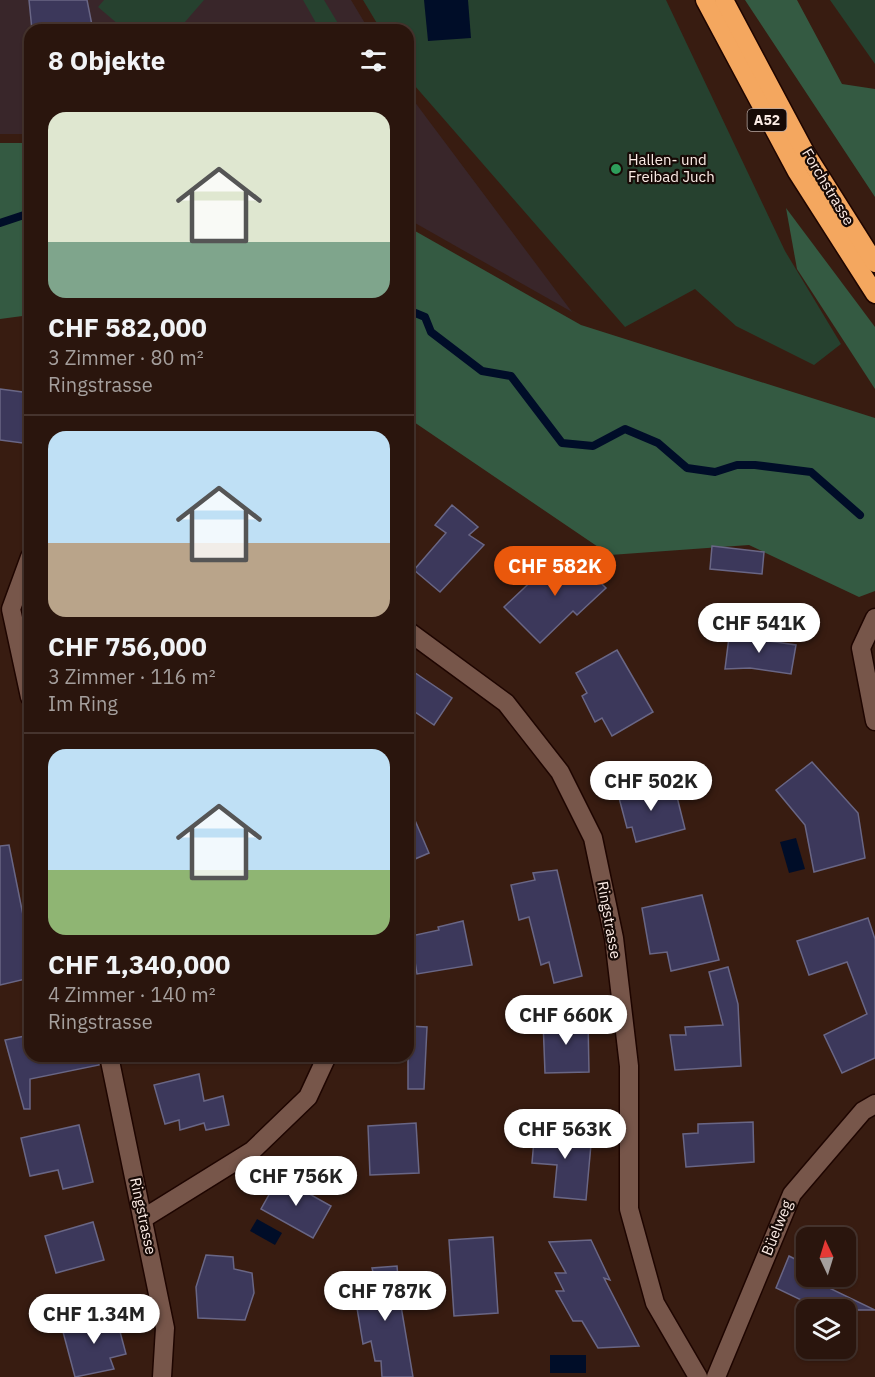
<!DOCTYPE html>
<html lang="de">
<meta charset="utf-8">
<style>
:root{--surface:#2a150d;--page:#36221b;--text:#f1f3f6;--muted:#a59f9d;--line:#46342e;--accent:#ea580c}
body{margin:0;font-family:"IBM Plex Sans",sans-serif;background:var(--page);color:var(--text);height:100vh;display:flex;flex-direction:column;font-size:22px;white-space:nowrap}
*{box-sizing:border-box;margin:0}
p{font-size:20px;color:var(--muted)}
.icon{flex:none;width:33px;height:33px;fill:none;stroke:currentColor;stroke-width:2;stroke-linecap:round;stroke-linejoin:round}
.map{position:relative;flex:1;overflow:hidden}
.drawer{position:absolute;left:24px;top:24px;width:390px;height:1038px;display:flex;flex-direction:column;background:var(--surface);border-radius:18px;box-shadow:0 2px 4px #0004,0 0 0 2px var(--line)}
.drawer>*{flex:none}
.needle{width:39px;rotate:356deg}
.fabs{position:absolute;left:796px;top:1227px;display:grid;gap:12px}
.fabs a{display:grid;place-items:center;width:60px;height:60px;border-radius:12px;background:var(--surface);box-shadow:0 2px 4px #0004,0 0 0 2px var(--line);font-size:30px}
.price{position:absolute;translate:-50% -51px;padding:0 14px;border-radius:21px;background:#fff;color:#222;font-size:20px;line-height:39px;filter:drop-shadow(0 2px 3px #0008)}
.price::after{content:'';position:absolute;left:50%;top:36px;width:18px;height:14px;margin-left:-9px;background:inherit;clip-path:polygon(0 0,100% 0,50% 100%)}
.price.on{background:var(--accent);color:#fff}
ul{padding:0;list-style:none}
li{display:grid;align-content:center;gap:12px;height:318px;padding:0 24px}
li+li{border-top:2px solid var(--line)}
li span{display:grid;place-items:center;height:186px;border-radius:18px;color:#555}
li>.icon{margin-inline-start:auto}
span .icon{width:108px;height:108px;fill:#fffc;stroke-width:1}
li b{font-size:26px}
h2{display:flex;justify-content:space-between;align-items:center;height:72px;padding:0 24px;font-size:26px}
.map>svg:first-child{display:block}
.education{fill:#39262a}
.green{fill:#26412f}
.forest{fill:#345a42}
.water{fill:#000d28}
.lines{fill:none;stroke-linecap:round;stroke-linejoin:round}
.stream{stroke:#000d28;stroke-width:8}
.building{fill:#3c385b;stroke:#696685;stroke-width:1.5}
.minor-casing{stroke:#1e0500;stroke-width:21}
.highway-casing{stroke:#1e0500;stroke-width:21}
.minor{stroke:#77564a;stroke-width:18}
.highway{stroke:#f4a75f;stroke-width:18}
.leisure-dot{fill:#2e9e5b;stroke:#170a06;stroke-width:2}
.labels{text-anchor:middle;stroke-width:4.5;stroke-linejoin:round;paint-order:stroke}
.shield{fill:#170a06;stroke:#b7a8a3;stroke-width:1.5}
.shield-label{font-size:14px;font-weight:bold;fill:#fcece6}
.poi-label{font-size:15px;fill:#fcece6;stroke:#170a06;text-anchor:start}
.street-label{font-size:15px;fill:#fcece6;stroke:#170a06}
</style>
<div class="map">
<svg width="875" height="1377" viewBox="0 0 875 1377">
<rect width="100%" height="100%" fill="#381c11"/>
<g class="education">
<path d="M0,0H351L369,30H30V134H0Z"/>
<path d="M408,93L572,312L408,219Z"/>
</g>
<g class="green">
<path d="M104,0H204L178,30H125L98,7Z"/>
<path d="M303,0H324L342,30H320Z"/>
<path d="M363,0H666L785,251L841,344L814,365L736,326L695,289L625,327L415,86L408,75V30H381Z"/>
<path d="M830,0H875V64Z"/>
</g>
<g class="forest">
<path d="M745,0H797L842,84L875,89V197Z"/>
<path d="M0,143H30V315L0,319Z"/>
<path d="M786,208L875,327V389L797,269Z"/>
<path d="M408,227L581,325L875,418V591L859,597L749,545L610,555L408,418Z"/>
</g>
<g class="water">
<path d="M424,0H468L471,38L428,41Z"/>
<path d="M796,838L805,869L789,873L780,842Z"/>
<path d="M257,1219L282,1233L275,1245L250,1231Z"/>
<rect x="550" y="1355" width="36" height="18"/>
</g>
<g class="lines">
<g class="stream">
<path d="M0,223L30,213"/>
<path d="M408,310L425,317L431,332L482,371L511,376L562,443L593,446L625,429L658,443L687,468L715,472L737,465H755L811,472L860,515"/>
</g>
</g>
<g class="building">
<path d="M29,0H87L93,30H32Z"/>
<path d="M0,389L30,393V444L0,440Z"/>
<path d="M452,505L478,527L469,535L484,545L440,592L414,570L446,533L435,525Z"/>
<path d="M712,546L764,552L762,574L710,569Z"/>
<path d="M570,553L606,588L577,615L573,611L540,643L504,607L542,571L546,575Z"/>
<path d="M730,629L749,632L748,638L796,645L791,674L750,668L725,669Z"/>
<path d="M617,650L653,712L612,736L602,718L595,722L582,696L587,693L576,673Z"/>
<path d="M408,668L452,698L434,725L408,707Z"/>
<path d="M812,762L858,813L865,858L814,872L805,825L776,790Z"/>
<path d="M664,783L669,799L677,797L685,829L636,842L632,827L627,828L618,794Z"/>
<path d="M408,804L429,853L408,862Z"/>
<path d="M9,845L23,915L30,913V978L0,985V846Z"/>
<path d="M557,870L582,976L554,983L549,962L541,965L529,917L519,920L511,885L535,880L533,873Z"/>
<path d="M702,895L719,960L671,971L667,952L650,954L642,908Z"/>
<path d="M868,918L875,939V1058L842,1073L824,1035L867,1014L847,962L809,975L797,941Z"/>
<path d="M463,921L472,965L417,974L411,936L439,930L438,927Z"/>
<path d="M728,967L738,1004L741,1066L675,1070L670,1035H686L685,1027L723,1025L709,972Z"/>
<path d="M588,1019L589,1072L545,1073L543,1020Z"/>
<path d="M408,1026L427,1027L424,1089H408Z"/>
<path d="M30,1035V1056H98L99,1065L30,1079V1109H24L5,1040Z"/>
<path d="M199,1074L204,1101L223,1096L229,1125L206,1130L204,1123L180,1130L179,1120L165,1124L154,1085Z"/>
<path d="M753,1122L754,1162L686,1167L683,1134L698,1133V1124Z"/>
<path d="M416,1123L419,1173L370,1175L368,1126Z"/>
<path d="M79,1125L93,1182L63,1189L58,1170L30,1176L21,1138Z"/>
<path d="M535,1128L592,1133L586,1200L554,1197L557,1165L532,1163Z"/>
<path d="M279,1177L331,1206L313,1238L261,1209Z"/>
<path d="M93,1222L104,1260L56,1273L45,1236Z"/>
<path d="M493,1237L498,1313L454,1316L449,1240Z"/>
<path d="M591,1240L610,1280L604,1278L639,1346L598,1348L582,1321H573L556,1291H564L555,1273H566L549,1242Z"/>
<path d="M206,1255L233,1257L234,1269L252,1273L254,1293L245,1320L198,1318L196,1287Z"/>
<path d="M789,1256L807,1265V1276H830L825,1286L875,1310H822L776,1288Z"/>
<path d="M397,1266L400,1300L413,1377H382L381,1361H375L371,1341L363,1344L356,1302L361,1301L359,1278L374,1276L372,1268Z"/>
<path d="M115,1313L126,1354L110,1358L114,1369L75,1377L62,1328Z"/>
</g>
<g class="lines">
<g class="minor-casing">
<g id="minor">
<path d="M30,557L11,609L30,697"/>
<path d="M875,618L861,648L875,721"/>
<path d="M408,631L506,703L560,772L593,838L614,938L629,1066V1209L655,1303L698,1377"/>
<path d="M109,1056L165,1328L162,1377"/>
<path d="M144,1218L252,1151L308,1097L327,1056"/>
<path d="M716,1377L792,1194L863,1111L875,1104"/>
</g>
</g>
<g class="highway-casing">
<g id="highway">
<path d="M705,0L797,172L875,294"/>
<path d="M724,0L805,152L875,263"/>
</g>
</g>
<use href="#minor" class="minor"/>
<use href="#highway" class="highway"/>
</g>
<circle class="leisure-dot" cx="616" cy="169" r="6"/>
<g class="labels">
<rect class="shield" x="747.5" y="109" width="39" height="22" rx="4.5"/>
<g class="shield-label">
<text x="767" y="125">A52</text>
</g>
<g class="poi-label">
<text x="628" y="165">Hallen- und<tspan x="628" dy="17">Freibad Juch</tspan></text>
</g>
<g class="street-label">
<text transform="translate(828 187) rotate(59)" y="5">Forchstrasse</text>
<text transform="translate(609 920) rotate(80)" y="5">Ringstrasse</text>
<text transform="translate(143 1216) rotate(78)" y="5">Ringstrasse</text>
<text transform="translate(777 1228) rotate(-68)" y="5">Büelweg</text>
</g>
</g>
</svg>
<div class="fabs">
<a><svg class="needle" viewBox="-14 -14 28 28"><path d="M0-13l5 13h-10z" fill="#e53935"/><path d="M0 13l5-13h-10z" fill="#a59f9d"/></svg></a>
<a><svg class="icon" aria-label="layers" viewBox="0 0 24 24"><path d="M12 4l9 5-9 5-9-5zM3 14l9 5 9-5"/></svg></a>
</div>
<b class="price on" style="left:555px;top:597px">CHF 582K</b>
<b class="price" style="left:759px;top:654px">CHF 541K</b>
<b class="price" style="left:651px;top:812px">CHF 502K</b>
<b class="price" style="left:566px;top:1046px">CHF 660K</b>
<b class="price" style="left:565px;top:1160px">CHF 563K</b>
<b class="price" style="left:296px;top:1207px">CHF 756K</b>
<b class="price" style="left:385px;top:1322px">CHF 787K</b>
<b class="price" style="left:94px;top:1345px">CHF 1.34M</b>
<section class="drawer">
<h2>8 Objekte<svg class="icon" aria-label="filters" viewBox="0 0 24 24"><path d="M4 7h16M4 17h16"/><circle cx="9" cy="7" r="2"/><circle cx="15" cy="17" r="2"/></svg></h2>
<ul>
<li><span style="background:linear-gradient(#dfe7d0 70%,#7fa58c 0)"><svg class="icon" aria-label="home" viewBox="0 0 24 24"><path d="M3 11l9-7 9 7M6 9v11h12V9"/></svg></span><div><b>CHF 582,000</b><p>3 Zimmer · 80 m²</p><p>Ringstrasse</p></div></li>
<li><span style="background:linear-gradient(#bfe0f5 60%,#b9a48a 0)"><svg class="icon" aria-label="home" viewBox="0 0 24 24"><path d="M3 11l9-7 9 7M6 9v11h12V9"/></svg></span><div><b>CHF 756,000</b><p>3 Zimmer · 116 m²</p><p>Im Ring</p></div></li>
<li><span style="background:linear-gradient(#bfe0f5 65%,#8fb573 0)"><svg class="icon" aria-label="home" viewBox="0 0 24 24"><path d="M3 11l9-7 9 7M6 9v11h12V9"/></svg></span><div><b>CHF 1,340,000</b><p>4 Zimmer · 140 m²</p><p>Ringstrasse</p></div></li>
</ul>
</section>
</div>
